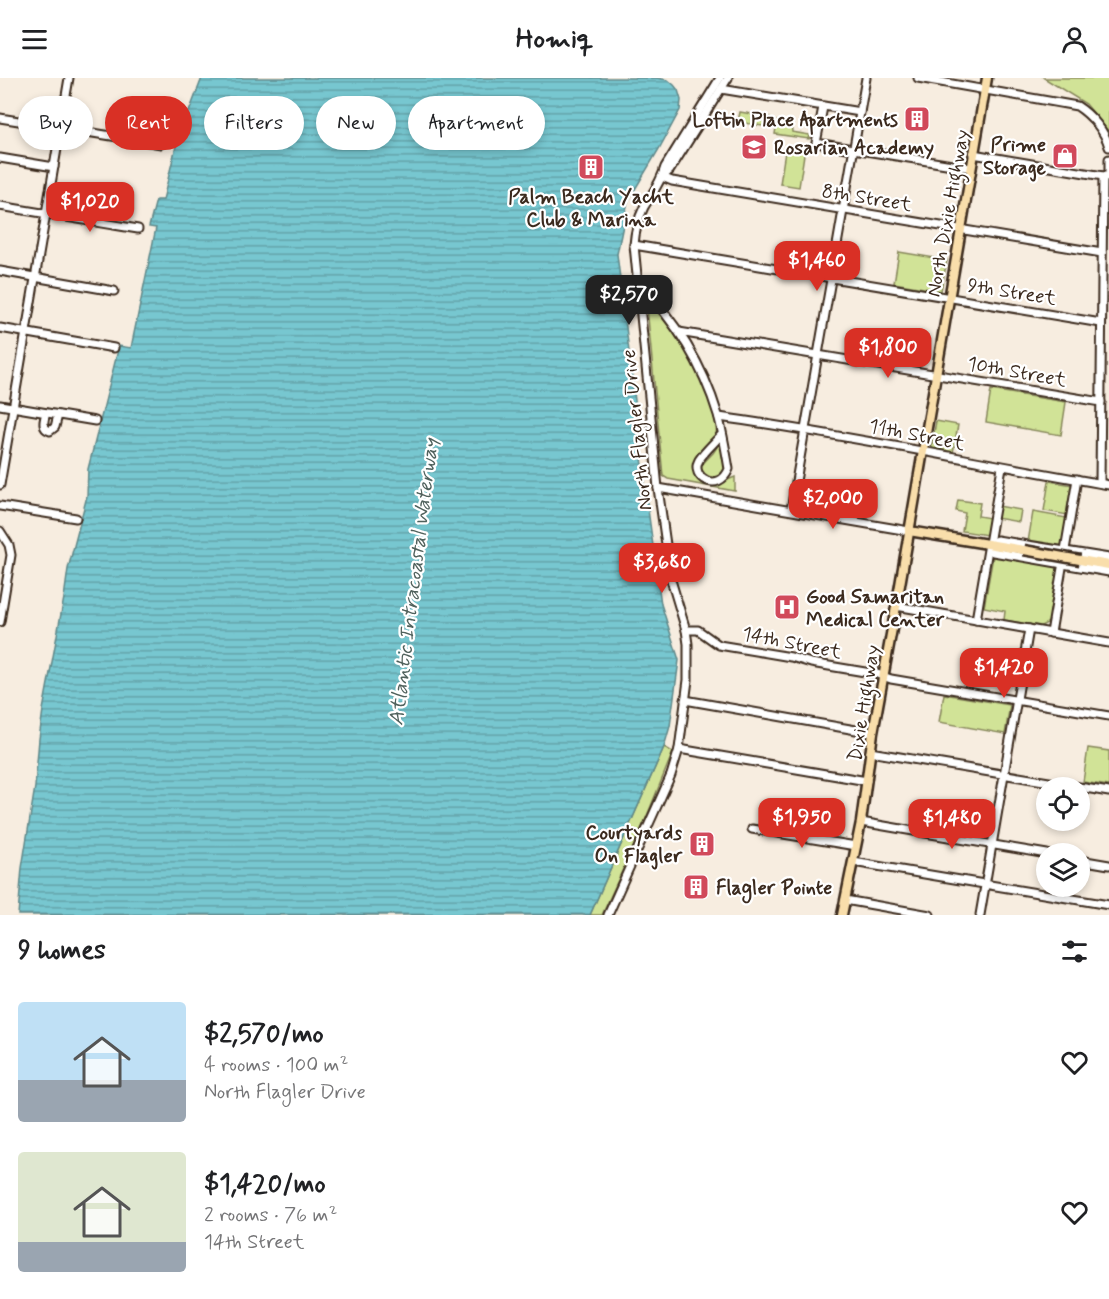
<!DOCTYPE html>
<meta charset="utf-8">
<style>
:root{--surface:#fff;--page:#f2f2f2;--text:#202124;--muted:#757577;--accent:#d93025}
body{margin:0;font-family:Mynerve,sans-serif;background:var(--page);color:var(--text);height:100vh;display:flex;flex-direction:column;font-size:22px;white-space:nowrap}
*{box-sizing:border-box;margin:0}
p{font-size:20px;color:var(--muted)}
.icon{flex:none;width:33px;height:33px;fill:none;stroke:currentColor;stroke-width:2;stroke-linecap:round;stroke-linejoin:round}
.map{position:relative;height:837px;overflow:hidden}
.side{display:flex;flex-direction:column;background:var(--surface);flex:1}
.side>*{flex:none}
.hud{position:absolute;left:18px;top:18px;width:600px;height:54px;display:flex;gap:12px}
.fabs{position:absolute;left:1036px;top:699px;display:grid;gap:12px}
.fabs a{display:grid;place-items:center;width:54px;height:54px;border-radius:50%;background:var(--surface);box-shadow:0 3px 9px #0003;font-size:30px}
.price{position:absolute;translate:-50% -51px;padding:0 14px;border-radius:12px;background:var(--accent);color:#fff;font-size:20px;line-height:39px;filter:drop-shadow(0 2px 3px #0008)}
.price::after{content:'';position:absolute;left:50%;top:36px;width:18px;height:14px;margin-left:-9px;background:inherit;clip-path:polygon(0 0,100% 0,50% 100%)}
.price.active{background:#222;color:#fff}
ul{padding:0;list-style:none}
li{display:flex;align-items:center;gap:18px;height:150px;padding:0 18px}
li span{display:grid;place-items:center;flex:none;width:168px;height:120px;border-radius:6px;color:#555}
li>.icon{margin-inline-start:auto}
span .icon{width:72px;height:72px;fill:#fffc;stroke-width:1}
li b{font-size:26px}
h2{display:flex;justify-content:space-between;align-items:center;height:72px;padding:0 18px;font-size:26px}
.tag{padding:0 21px;border-radius:27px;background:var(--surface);box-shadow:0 3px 9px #0003;font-size:21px;line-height:54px}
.tag.active{background:var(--accent);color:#fff}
header{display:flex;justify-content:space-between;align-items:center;height:78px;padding:0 18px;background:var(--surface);font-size:27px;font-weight:700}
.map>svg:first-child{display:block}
.green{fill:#d1e397;stroke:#86865a;stroke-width:1.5}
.water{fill:url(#water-rules);stroke:#5f8889;stroke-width:1.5}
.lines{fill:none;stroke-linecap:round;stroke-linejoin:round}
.minor-casing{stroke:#3b2a1e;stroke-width:11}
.major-casing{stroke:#3b2a1e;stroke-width:13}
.minor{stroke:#fff;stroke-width:7}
.major{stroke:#f9deab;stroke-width:8}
.major-bridge-casing{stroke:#3b2a1e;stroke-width:13;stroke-linecap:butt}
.major-bridge{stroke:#f9deab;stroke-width:8}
.labels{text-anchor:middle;stroke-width:4.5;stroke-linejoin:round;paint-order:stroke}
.poi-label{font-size:20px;font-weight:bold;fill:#3b2a1e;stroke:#fff;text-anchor:end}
.street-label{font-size:20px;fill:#3b2a1e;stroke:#fff}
.water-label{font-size:21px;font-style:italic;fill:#50615c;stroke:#fff}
</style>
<header><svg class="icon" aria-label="menu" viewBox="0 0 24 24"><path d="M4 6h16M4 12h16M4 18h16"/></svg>Homiq<svg class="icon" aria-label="person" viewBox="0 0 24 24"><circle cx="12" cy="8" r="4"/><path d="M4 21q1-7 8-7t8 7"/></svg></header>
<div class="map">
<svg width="1109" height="837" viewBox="0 0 1109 837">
<defs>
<pattern id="water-rules" width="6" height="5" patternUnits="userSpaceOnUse" patternTransform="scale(1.5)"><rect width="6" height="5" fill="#77c7d0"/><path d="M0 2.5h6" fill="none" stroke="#63a2a8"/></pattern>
</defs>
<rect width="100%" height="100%" fill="#f7ede0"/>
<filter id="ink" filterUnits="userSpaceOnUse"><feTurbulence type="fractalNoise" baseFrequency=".0167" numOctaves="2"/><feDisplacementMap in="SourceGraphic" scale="12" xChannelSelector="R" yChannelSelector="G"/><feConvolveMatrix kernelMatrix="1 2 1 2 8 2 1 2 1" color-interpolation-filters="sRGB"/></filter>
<g filter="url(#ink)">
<g class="green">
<path d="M1044,0H1109V54L1086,26Z"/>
<path d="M740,34L770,39L768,49L738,44Z"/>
<path d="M777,43L791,45L792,54L810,57L809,61L775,56Z"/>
<path d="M786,67L805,70L799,109L780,106Z"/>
<path d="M899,174L947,182L941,213L894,205Z"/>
<path d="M649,226L654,227L691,280L707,314L717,343L716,358L706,370L695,393L704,406C721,409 720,404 735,399V413L668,401L663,398L647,229Z"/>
<path d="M991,312L1066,324L1061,357L986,344Z"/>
<path d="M936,343L958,347L953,375L931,372Z"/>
<path d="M721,365L725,393L722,399C717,401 711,402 707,399C692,391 709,380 713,375C715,372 717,369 719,366Z"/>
<path d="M1049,403L1073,407L1068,437L1044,433Z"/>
<path d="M958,422L980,425L978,438L990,440L987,457L962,453L965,435L956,433Z"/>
<path d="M998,428L1021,432L1019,444L996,440Z"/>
<path d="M1033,434L1067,440L1062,470L1028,464Z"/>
<path d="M993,478L1059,489L1049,544L1041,548L1004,542L1005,533L984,529Z"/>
<path d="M944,616L1010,627L1005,656L939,644Z"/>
<path d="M664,669L673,674L644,745L602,837H590Z"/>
<path d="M1088,670L1109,673V708L1083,704Z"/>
</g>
<path class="water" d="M202,0H656L668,2L674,7L678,12L681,22L680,32L659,71L628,123L617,176L645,404L642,406L641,411L643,412V415L646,417L661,526L679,582L670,648L664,669L590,837H18L22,790L35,709L39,661L43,632L64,520L68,491L87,418L88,391L119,268L131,270L156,150L149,149L156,122H163L176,68Z"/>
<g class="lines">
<g class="minor-casing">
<g id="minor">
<path d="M918,0L1077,28C1091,37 1105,53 1109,69"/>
<path d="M721,11L860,34"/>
<path d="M823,29L816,65L971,90"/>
<path d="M0,40L161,66"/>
<path d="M973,76L1109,99V81"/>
<path d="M0,80L54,89"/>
<path d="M662,99L672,103L1102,175"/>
<path d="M662,99L670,92L728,0"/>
<path d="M0,128L138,151"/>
<path d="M634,167L1101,245"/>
<path d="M0,193L114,213"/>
<path d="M638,205C675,242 703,287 718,337C723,355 726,373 729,391C719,416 689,400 699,382C703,375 716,363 722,356"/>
<path d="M0,250L114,270"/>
<path d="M679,254L1101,324"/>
<path d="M0,327L95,343"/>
<path d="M46,335C44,342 41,350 50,353L55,349L58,337"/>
<path d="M719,339C849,357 979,385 1109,407"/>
<path d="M1100,405L1103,98"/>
<path d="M0,407L69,0"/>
<path d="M658,410L909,453"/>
<path d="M0,428L76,440"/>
<path d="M791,432L866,0"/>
<path d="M0,453L9,467L11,477L0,544"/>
<path d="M1109,480L997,462L989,466L993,474L1109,494"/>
<path d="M896,528L1109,565"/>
<path d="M976,542L1002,389"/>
<path d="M686,552H698L719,567L791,579L811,585L877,596L891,601L1109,638"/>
<path d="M1051,555L1077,401"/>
<path d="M685,622L873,655"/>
<path d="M679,671L867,703"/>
<path d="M870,674L1109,714"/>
<path d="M861,744L1047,776"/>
<path d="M752,751L856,768"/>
<path d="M1080,782L1109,787"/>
<path d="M853,784L1109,827"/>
<path d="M845,822L930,837"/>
<path d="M608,837L671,697L679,671L688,602V566L686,552L671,502L658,410L634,167C635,153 638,141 644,129C652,116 661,104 665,89L720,0"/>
<path d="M980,837L1029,551"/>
</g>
</g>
<g class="major-casing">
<g id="major">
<path d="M909,453L1024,472"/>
<path d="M1080,482L1109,487"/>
<path d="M842,837L861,744L873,655L900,507L987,0"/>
</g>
</g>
<use href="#minor" class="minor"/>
<use href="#major" class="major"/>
<g class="major-bridge-casing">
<path id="major-bridge" d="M1024,472L1080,482"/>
</g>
<use href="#major-bridge" class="major-bridge"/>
</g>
</g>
<defs>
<g id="building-square" transform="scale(1.35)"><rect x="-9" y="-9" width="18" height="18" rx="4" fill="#d1495b" stroke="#fff"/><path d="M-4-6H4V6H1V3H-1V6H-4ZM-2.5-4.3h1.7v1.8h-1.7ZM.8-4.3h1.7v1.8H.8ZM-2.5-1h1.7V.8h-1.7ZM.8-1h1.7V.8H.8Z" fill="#fff"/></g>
<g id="school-square" transform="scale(1.35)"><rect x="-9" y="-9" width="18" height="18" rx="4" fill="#d1495b" stroke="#fff"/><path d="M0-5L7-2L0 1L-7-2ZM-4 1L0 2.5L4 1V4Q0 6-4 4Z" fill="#fff"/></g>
<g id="shop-square" transform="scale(1.35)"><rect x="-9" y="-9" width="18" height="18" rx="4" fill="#d1495b" stroke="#fff"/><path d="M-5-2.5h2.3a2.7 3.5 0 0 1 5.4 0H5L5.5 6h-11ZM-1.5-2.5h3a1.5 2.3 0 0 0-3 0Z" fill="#fff"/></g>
<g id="hospital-square" transform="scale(1.35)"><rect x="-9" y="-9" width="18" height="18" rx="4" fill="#d1495b" stroke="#fff"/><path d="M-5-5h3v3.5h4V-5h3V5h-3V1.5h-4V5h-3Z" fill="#fff"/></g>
</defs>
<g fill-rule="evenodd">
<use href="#building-square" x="917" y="41"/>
<use href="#school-square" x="754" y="69"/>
<use href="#shop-square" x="1065" y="78"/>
<use href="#building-square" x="591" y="89"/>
<use href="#hospital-square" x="787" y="529"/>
<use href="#building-square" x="702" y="766"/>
<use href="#building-square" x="696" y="809"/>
</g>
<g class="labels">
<g class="poi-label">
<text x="898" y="48">Loftin Place Apartments</text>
<text x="1046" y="73">Prime<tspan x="1046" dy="23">Storage</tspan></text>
<text x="774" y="76" text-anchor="start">Rosarian Academy</text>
<text x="591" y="125" text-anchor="middle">Palm Beach Yacht<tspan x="591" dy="23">Club &amp; Marina</tspan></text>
<text x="806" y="525" text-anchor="start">Good Samaritan<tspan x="806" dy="23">Medical Center</tspan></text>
<text x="682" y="761">Courtyards<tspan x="682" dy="23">On Flagler</tspan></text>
<text x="716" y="816" text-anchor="start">Flagler Pointe</text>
</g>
<g class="street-label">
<text transform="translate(867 119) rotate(9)" y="7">8th Street</text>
<text transform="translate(947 135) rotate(-80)" y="7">North Dixie Highway</text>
<text transform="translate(1012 213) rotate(9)" y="7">9th Street</text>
<text transform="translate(1017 293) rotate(10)" y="7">10th Street</text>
<text transform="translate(636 352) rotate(-96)" y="7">North Flagler Drive</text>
<text transform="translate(917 356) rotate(11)" y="7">11th Street</text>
<text transform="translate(792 564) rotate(11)" y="7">14th Street</text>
<text transform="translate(863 625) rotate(-81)" y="7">Dixie Highway</text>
</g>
<g class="water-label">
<text transform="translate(413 504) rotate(-83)" y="7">Atlantic Intracoastal Waterway</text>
</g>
</g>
</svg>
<div class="fabs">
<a><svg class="icon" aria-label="locate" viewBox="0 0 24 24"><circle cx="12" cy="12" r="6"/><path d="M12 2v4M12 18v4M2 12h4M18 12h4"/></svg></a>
<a><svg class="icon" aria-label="layers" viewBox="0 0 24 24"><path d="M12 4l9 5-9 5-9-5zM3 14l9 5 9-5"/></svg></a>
</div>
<b class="price" style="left:90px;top:155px">$1,020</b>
<b class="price" style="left:817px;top:214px">$1,460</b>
<b class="price active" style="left:629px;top:248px">$2,570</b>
<b class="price" style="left:888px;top:301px">$1,800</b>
<b class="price" style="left:833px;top:452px">$2,000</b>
<b class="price" style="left:662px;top:516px">$3,680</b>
<b class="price" style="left:1004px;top:621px">$1,420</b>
<b class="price" style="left:802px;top:771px">$1,950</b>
<b class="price" style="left:952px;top:772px">$1,480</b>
<div class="hud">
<a class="tag">Buy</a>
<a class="tag active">Rent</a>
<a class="tag">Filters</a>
<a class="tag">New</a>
<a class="tag">Apartment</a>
</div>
</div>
<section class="side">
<h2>9 homes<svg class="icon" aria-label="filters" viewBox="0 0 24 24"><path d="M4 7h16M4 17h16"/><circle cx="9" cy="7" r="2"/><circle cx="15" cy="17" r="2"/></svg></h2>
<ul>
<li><span style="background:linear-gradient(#bfe0f5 65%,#9aa5b1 0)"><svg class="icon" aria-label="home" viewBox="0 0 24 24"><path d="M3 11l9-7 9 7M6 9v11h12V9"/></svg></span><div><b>$2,570/mo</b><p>4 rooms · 100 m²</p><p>North Flagler Drive</p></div><svg class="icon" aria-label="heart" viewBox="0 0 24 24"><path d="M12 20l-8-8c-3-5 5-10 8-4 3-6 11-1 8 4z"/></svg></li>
<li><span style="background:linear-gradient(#dfe7d0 75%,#9aa5b1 0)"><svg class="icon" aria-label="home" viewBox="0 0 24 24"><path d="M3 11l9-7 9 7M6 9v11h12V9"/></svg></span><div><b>$1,420/mo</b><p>2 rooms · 76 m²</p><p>14th Street</p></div><svg class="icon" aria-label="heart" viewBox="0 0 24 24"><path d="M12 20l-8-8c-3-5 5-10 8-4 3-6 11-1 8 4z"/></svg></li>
</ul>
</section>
